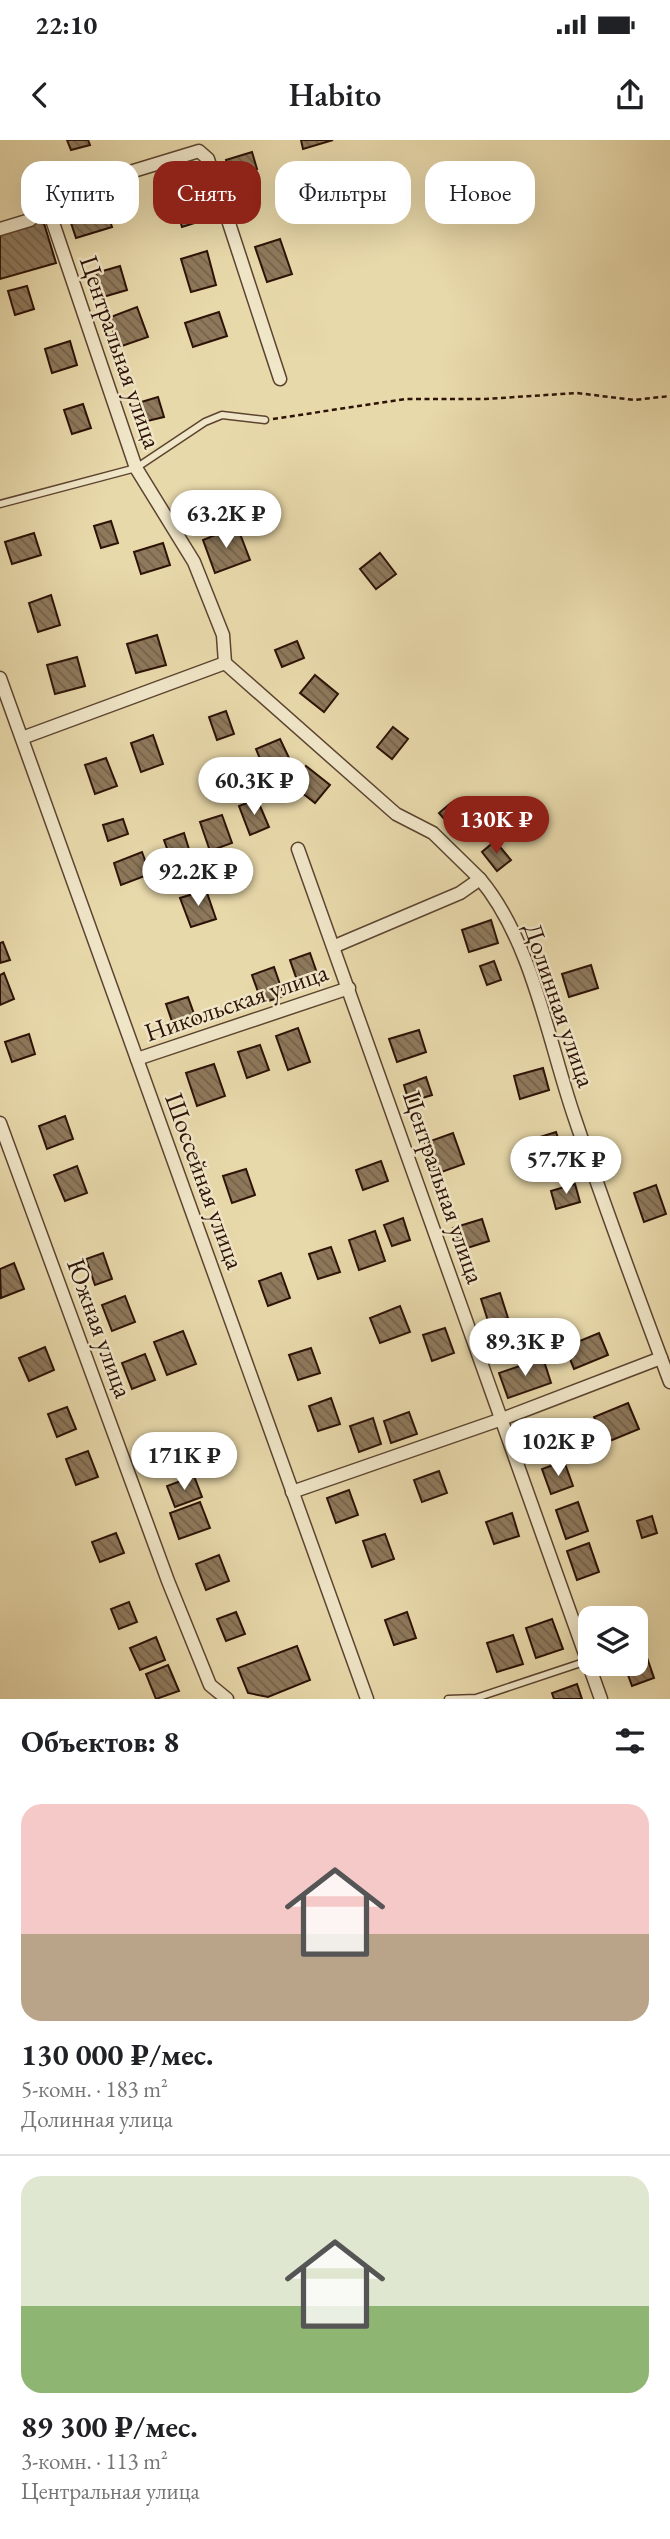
<!DOCTYPE html>
<html lang="ru">
<meta charset="utf-8">
<style>
:root{--surface:#fff;--page:#f2f2f2;--text:#202124;--muted:#757577;--line:#e0e0e0;--accent:#8f2418}
body{margin:0;font-family:"EB Garamond",serif;background:var(--page);color:var(--text);height:100vh;display:flex;flex-direction:column;font-size:26px;white-space:nowrap}
*{box-sizing:border-box;margin:0}
p{font-size:23px;color:var(--muted)}
.icon{flex:none;width:38px;height:38px;fill:none;stroke:currentColor;stroke-width:2;stroke-linecap:round;stroke-linejoin:round}
.map{position:relative;height:1559px;overflow:hidden}
.side{display:flex;flex-direction:column;background:var(--surface);flex:1}
.side>*{flex:none}
.hud{position:absolute;left:21px;top:21px;width:628px;height:63px;display:flex;gap:14px}
.fabs{position:absolute;left:578px;top:1466px;display:grid;gap:14px}
.fabs a{display:grid;place-items:center;width:70px;height:70px;border-radius:14px;background:var(--surface);box-shadow:0 7px 28px #0002;font-size:35px}
.price{position:absolute;translate:-50% -60px;padding:0 16px;border-radius:24px;background:#fff;color:#222;font-size:23px;line-height:46px;filter:drop-shadow(0 2px 4px #0008)}
.price::after{content:'';position:absolute;left:50%;top:42px;width:21px;height:16px;margin-left:-10px;background:inherit;clip-path:polygon(0 0,100% 0,50% 100%)}
.price.active{background:var(--accent);color:#fff}
ul{padding:0;list-style:none}
li{display:grid;align-content:center;gap:14px;height:371px;padding:0 21px}
li+li{border-top:2px solid var(--line)}
li span{display:grid;place-items:center;height:217px;border-radius:21px;color:#555}
li>.icon{margin-inline-start:auto}
span .icon{width:126px;height:126px;fill:#fffc;stroke-width:1}
li b{font-size:30px}
h2{display:flex;justify-content:space-between;align-items:center;height:84px;padding:0 21px;font-size:30px}
.chip{padding:0 24px;border-radius:21px;background:var(--surface);box-shadow:0 7px 28px #0002;font-size:24px;line-height:63px}
.chip.active{background:var(--accent);color:#fff}
.status{display:flex;justify-content:space-between;align-items:center;height:49px;padding:0 35px;background:var(--surface);direction:ltr}
.status svg{height:19px;fill:currentColor}
header{display:flex;justify-content:space-between;align-items:center;height:91px;padding:0 21px;background:var(--surface);font-size:32px;font-weight:600}
.map>svg:first-child{display:block}
.building{fill:url(#building-back-hatch);stroke:#2d1207;stroke-width:2}
.lines{fill:none;stroke-linecap:round;stroke-linejoin:round}
.lane-casing{stroke:#5c4430;stroke-width:9}
.street-casing{stroke:#5c4430;stroke-width:15}
.path{stroke:#2d1207;stroke-width:2.5;stroke-dasharray:5 3.5;stroke-linecap:butt}
.lane{stroke:#f0e6c8;stroke-width:6}
.street{stroke:#f0e6c8;stroke-width:12}
.labels{text-anchor:middle;stroke-width:5;stroke-linejoin:round;paint-order:stroke}
.street-label{font-size:26px;fill:#2d1207;stroke:#f0e6c8}
</style>
<div class="status"><b>22:10</b><svg viewBox="0 0 49 12"><path d="M0 12V9h3v3zM5 12V6h3v6zM10 12V3h3v9zM15 12V0h3v12zM26 1h20v11H26zM47 4h2v5h-2z"/></svg></div>
<header><svg class="icon" aria-label="back" viewBox="0 0 24 24"><path d="M15 5l-7 7 7 7"/></svg>Habito<svg class="icon" aria-label="share" viewBox="0 0 24 24"><path d="M12 15V3M7 8l5-5 5 5M5 13v7h14v-7"/></svg></header>
<div class="map">
<svg width="670" height="1559" viewBox="0 0 670 1559">
<defs>
<pattern id="building-back-hatch" width="6" height="6" patternUnits="userSpaceOnUse" patternTransform="scale(1.75)"><rect width="6" height="6" fill="#8e795c"/><path d="M-1 5l2 2M0 0l6 6M5-1l2 2" fill="none" stroke="#74624a"/></pattern>
</defs>
<rect width="100%" height="100%" fill="#e8d9ab"/>
<filter id="stains"><feTurbulence type="fractalNoise" baseFrequency=".00286" numOctaves="4"/><feColorMatrix values="0 0 0 0 .2 0 0 0 0 .09 0 0 0 0 .02 0 0 0 .5 -.17"/></filter>
<radialGradient id="worn" r=".72"><stop offset=".6" stop-color="#630" stop-opacity="0"/><stop offset="1" stop-color="#630" stop-opacity=".3"/></radialGradient>
<g class="building">
<path d="M67,0H88L90,5L71,10Z"/>
<path d="M301,0H333L303,9Z"/>
<path d="M252,12L257,29L231,37L226,20Z"/>
<path d="M103,59L112,87L76,98L67,71Z"/>
<path d="M201,60L207,79L182,87L176,68Z"/>
<path d="M43,80L56,123L0,139V92Z"/>
<path d="M280,99L292,134L267,142L255,107Z"/>
<path d="M207,111L216,145L191,152L181,119Z"/>
<path d="M120,126L127,150L103,157L96,133Z"/>
<path d="M27,146L34,169L15,175L8,151Z"/>
<path d="M137,167L148,197L119,207L108,178Z"/>
<path d="M219,172L227,196L193,207L185,183Z"/>
<path d="M70,201L77,225L52,233L45,209Z"/>
<path d="M158,257L164,277L143,282L138,263Z"/>
<path d="M83,264L91,288L72,294L64,270Z"/>
<path d="M111,381L118,403L101,408L94,386Z"/>
<path d="M237,386L250,420L215,433L203,400Z"/>
<path d="M34,393L41,415L12,424L5,402Z"/>
<path d="M163,403L170,425L141,434L134,412Z"/>
<path d="M380,413L396,434L376,449L360,429Z"/>
<path d="M51,455L60,485L38,492L29,463Z"/>
<path d="M157,495L166,525L136,533L127,504Z"/>
<path d="M297,501L304,518L282,527L275,510Z"/>
<path d="M77,517L85,546L55,554L47,525Z"/>
<path d="M315,535L338,554L324,572L300,553Z"/>
<path d="M226,571L234,594L217,600L209,577Z"/>
<path d="M393,587L408,599L392,619L377,607Z"/>
<path d="M153,595L163,624L141,632L131,603Z"/>
<path d="M280,599L290,620L265,631L256,609Z"/>
<path d="M106,618L117,646L95,654L85,625Z"/>
<path d="M306,626L330,645L315,663L291,644Z"/>
<path d="M257,659L269,687L250,695L239,666Z"/>
<path d="M451,663L464,678L453,689L439,673Z"/>
<path d="M222,675L232,703L210,711L200,682Z"/>
<path d="M123,679L128,694L108,701L103,685Z"/>
<path d="M184,693L192,719L173,725L164,700Z"/>
<path d="M495,701L511,720L497,731L482,712Z"/>
<path d="M142,712L150,734L121,745L114,723Z"/>
<path d="M206,750L216,779L191,787L180,758Z"/>
<path d="M491,780L498,803L469,812L462,790Z"/>
<path d="M3,802L10,820L0,823V803Z"/>
<path d="M310,813L319,839L299,846L290,820Z"/>
<path d="M494,821L501,840L487,845L480,826Z"/>
<path d="M591,825L598,848L569,857L562,834Z"/>
<path d="M274,827L284,856L262,863L252,835Z"/>
<path d="M4,833L14,859L0,865V835Z"/>
<path d="M188,857L198,885L176,893L166,864Z"/>
<path d="M298,888L310,922L288,930L276,896Z"/>
<path d="M419,890L426,912L397,922L389,899Z"/>
<path d="M29,894L35,914L12,922L5,902Z"/>
<path d="M260,905L269,930L247,938L238,912Z"/>
<path d="M214,924L225,956L197,966L186,933Z"/>
<path d="M543,928L549,950L520,959L514,936Z"/>
<path d="M426,937L432,955L409,962L404,945Z"/>
<path d="M65,976L73,999L47,1009L39,986Z"/>
<path d="M556,992L566,1021L544,1028L534,999Z"/>
<path d="M453,993L464,1024L436,1034L425,1003Z"/>
<path d="M381,1021L388,1041L363,1050L356,1030Z"/>
<path d="M77,1026L87,1053L65,1061L54,1035Z"/>
<path d="M246,1029L255,1055L232,1063L223,1036Z"/>
<path d="M575,1044L580,1062L556,1069L551,1051Z"/>
<path d="M656,1045L666,1074L644,1082L634,1053Z"/>
<path d="M403,1078L410,1100L392,1106L384,1085Z"/>
<path d="M482,1079L489,1101L461,1110L453,1088Z"/>
<path d="M375,1091L385,1121L359,1130L349,1100Z"/>
<path d="M331,1107L340,1132L318,1139L309,1114Z"/>
<path d="M103,1113L112,1139L95,1145L86,1119Z"/>
<path d="M14,1123L24,1149L1,1158L0,1129Z"/>
<path d="M281,1133L290,1158L268,1166L259,1141Z"/>
<path d="M500,1153L508,1178L489,1184L481,1159Z"/>
<path d="M125,1156L135,1182L112,1191L102,1165Z"/>
<path d="M400,1166L410,1192L380,1203L370,1178Z"/>
<path d="M445,1188L454,1213L432,1221L423,1195Z"/>
<path d="M522,1188L530,1210L501,1220L493,1198Z"/>
<path d="M183,1191L196,1224L167,1235L154,1202Z"/>
<path d="M599,1193L608,1215L574,1229L565,1207Z"/>
<path d="M45,1207L54,1230L29,1241L19,1218Z"/>
<path d="M311,1208L320,1233L298,1240L289,1215Z"/>
<path d="M145,1214L155,1240L132,1249L122,1223Z"/>
<path d="M543,1218L551,1243L508,1258L499,1233Z"/>
<path d="M331,1258L340,1284L318,1291L309,1266Z"/>
<path d="M628,1263L639,1289L605,1303L594,1277Z"/>
<path d="M67,1267L76,1289L57,1297L48,1274Z"/>
<path d="M409,1272L417,1294L391,1303L384,1281Z"/>
<path d="M373,1278L381,1304L359,1312L350,1286Z"/>
<path d="M552,1282L560,1308L538,1316L529,1290Z"/>
<path d="M178,1300L187,1323L167,1330L159,1308Z"/>
<path d="M88,1311L98,1337L76,1345L66,1319Z"/>
<path d="M564,1321L573,1346L551,1354L542,1329Z"/>
<path d="M439,1331L447,1353L422,1362L414,1340Z"/>
<path d="M194,1336L202,1357L175,1367L167,1346Z"/>
<path d="M349,1350L358,1375L336,1383L327,1358Z"/>
<path d="M200,1362L210,1388L179,1399L170,1373Z"/>
<path d="M578,1362L588,1391L566,1399L556,1370Z"/>
<path d="M512,1373L519,1396L494,1404L486,1382Z"/>
<path d="M652,1376L657,1393L642,1398L637,1381Z"/>
<path d="M116,1393L124,1413L100,1422L92,1402Z"/>
<path d="M385,1394L394,1419L372,1427L363,1401Z"/>
<path d="M589,1403L599,1432L577,1440L567,1411Z"/>
<path d="M219,1415L229,1441L206,1450L196,1424Z"/>
<path d="M129,1462L137,1482L119,1489L111,1469Z"/>
<path d="M236,1472L245,1494L226,1501L217,1479Z"/>
<path d="M407,1472L416,1498L394,1505L385,1480Z"/>
<path d="M552,1479L563,1509L536,1518L526,1488Z"/>
<path d="M513,1495L523,1524L497,1532L487,1503Z"/>
<path d="M156,1497L165,1520L140,1530L130,1508Z"/>
<path d="M297,1506L310,1540L268,1557L248,1553L238,1528Z"/>
<path d="M644,1509L654,1538L632,1546L624,1524H635V1512Z"/>
<path d="M168,1525L179,1551L156,1559L146,1534Z"/>
<path d="M577,1544L582,1559H554L552,1553Z"/>
</g>
<g class="lines">
<g class="lane-casing">
<g id="lane">
<path d="M0,364L136,328L205,282L222,275L265,280"/>
<path d="M448,1559L476,1558L587,1521"/>
</g>
</g>
<g class="street-casing">
<g id="street">
<path d="M47,65L136,328L194,422L223,495L225,523"/>
<path d="M0,89L30,80L61,53L199,11L208,19L280,239"/>
<path d="M0,538L367,1559"/>
<path d="M22,598L225,523L396,674L433,693L480,739"/>
<path d="M298,709L601,1559"/>
<path d="M335,806L460,753L480,739C532,801 548,900 574,976C604,1065 637,1154 670,1242"/>
<path d="M137,919L349,848"/>
<path d="M0,983L168,1441L210,1545L227,1559"/>
<path d="M292,1352L502,1279L661,1218"/>
</g>
</g>
<path class="path" d="M273,279L405,259H485L577,253L634,260L670,256"/>
<use href="#lane" class="lane"/>
<use href="#street" class="street"/>
</g>
<g class="labels">
<g class="street-label">
<text transform="translate(121 212) rotate(71)" y="9">Центральная улица</text>
<text transform="translate(236 862) rotate(-19)" y="9">Никольская улица</text>
<text transform="translate(560 865) rotate(71)" y="9">Долинная улица</text>
<text transform="translate(205 1041) rotate(70)" y="9">Шоссейная улица</text>
<text transform="translate(444 1047) rotate(71)" y="9">Центральная улица</text>
<text transform="translate(100 1188) rotate(70)" y="9">Южная улица</text>
</g>
</g>
<rect width="100%" height="100%" filter="url(#stains)"/>
<rect width="100%" height="100%" fill="url(#worn)"/>
</svg>
<div class="fabs">
<a><svg class="icon" aria-label="layers" viewBox="0 0 24 24"><path d="M12 4l9 5-9 5-9-5zM3 14l9 5 9-5"/></svg></a>
</div>
<b class="price" style="left:226px;top:410px">63.2K ₽</b>
<b class="price" style="left:254px;top:677px">60.3K ₽</b>
<b class="price active" style="left:496px;top:716px">130K ₽</b>
<b class="price" style="left:198px;top:768px">92.2K ₽</b>
<b class="price" style="left:566px;top:1056px">57.7K ₽</b>
<b class="price" style="left:525px;top:1238px">89.3K ₽</b>
<b class="price" style="left:558px;top:1338px">102K ₽</b>
<b class="price" style="left:184px;top:1352px">171K ₽</b>
<div class="hud">
<a class="chip">Купить</a>
<a class="chip active">Снять</a>
<a class="chip">Фильтры</a>
<a class="chip">Новое</a>
</div>
</div>
<section class="side">
<h2>Объектов: 8<svg class="icon" aria-label="filters" viewBox="0 0 24 24"><path d="M4 7h16M4 17h16"/><circle cx="9" cy="7" r="2"/><circle cx="15" cy="17" r="2"/></svg></h2>
<ul>
<li><span style="background:linear-gradient(#f6c9c9 60%,#b9a48a 0)"><svg class="icon" aria-label="home" viewBox="0 0 24 24"><path d="M3 11l9-7 9 7M6 9v11h12V9"/></svg></span><div><b>130 000 ₽/мес.</b><p>5-комн. · 183 m²</p><p>Долинная улица</p></div></li>
<li><span style="background:linear-gradient(#dfe7d0 60%,#8fb573 0)"><svg class="icon" aria-label="home" viewBox="0 0 24 24"><path d="M3 11l9-7 9 7M6 9v11h12V9"/></svg></span><div><b>89 300 ₽/мес.</b><p>3-комн. · 113 m²</p><p>Центральная улица</p></div></li>
</ul>
</section>
